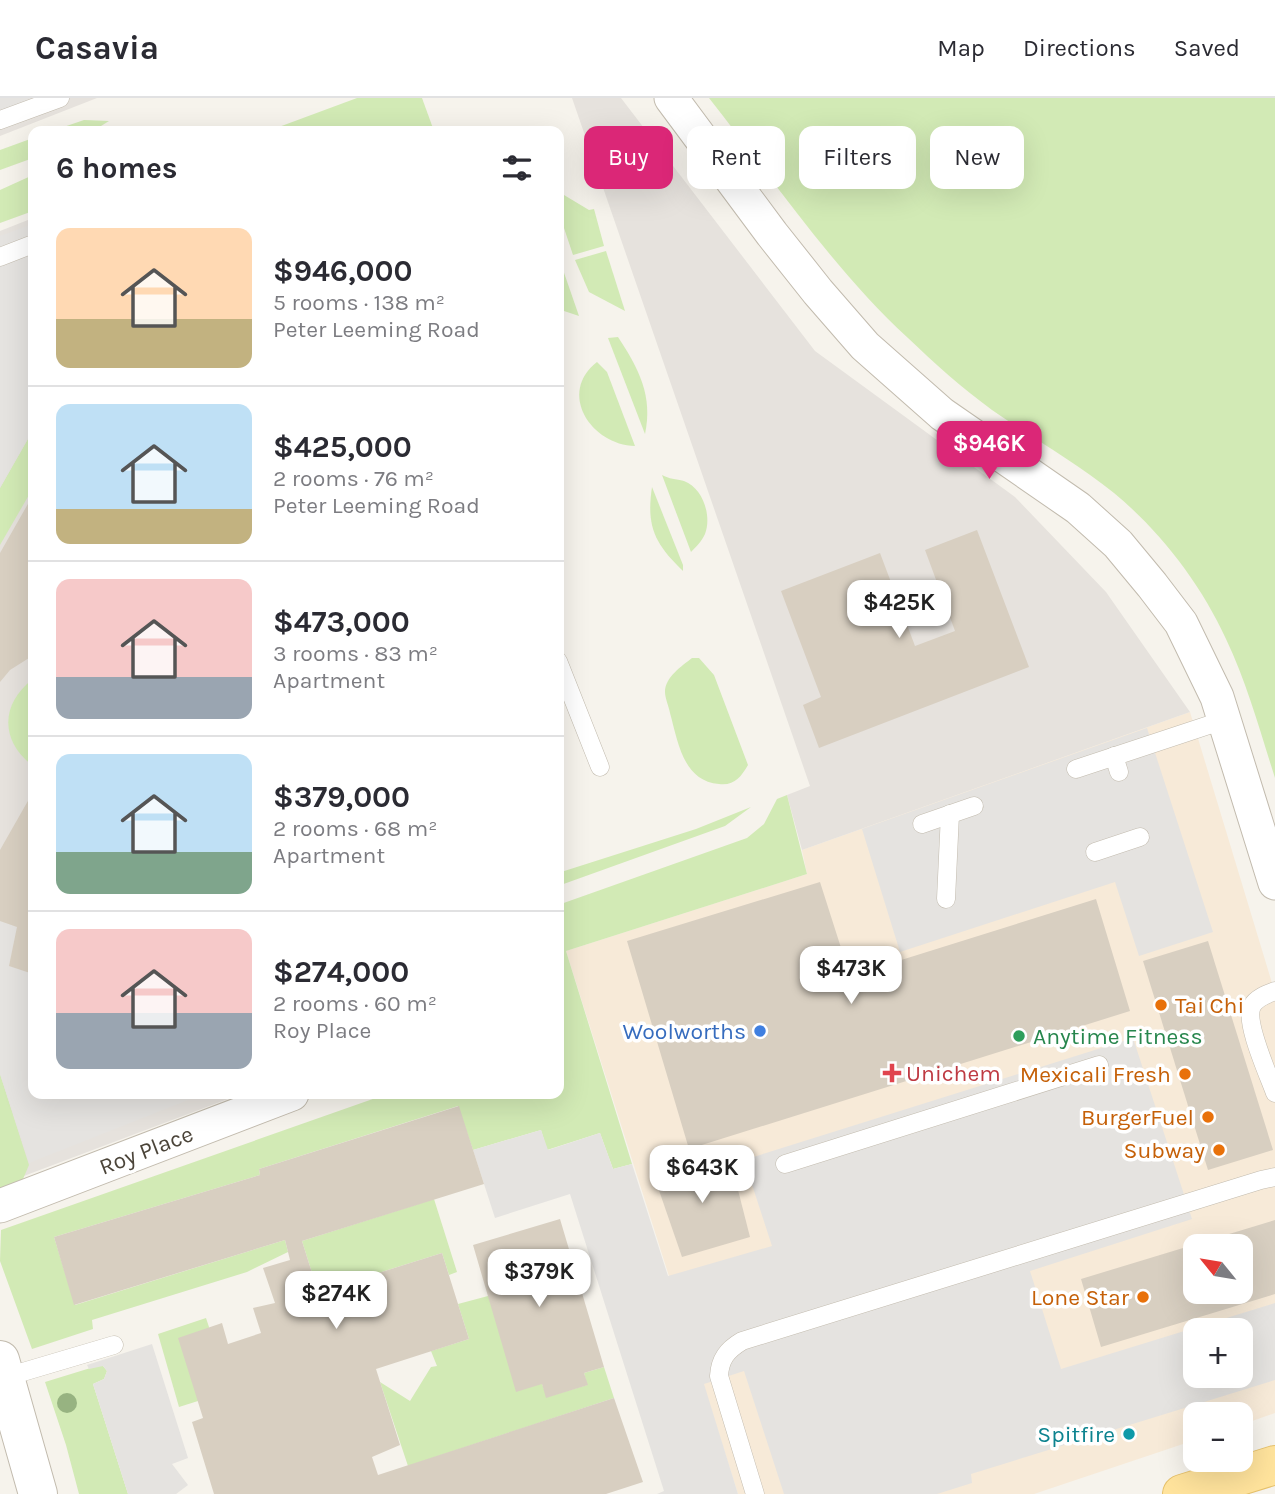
<!DOCTYPE html>
<meta charset="utf-8">
<style>
:root{--surface:#fff;--page:#f7f7f7;--text:#2b2b33;--muted:#7c7c81;--line:#e1e1e2;--accent:#db2777}
body{margin:0;font-family:Karla,sans-serif;background:var(--page);color:var(--text);height:100vh;display:flex;flex-direction:column;font-size:26px;white-space:nowrap}
*{box-sizing:border-box;margin:0}
p{font-size:23px;color:var(--muted)}
.icon{flex:none;width:38px;height:38px;fill:none;stroke:currentColor;stroke-width:2;stroke-linecap:round;stroke-linejoin:round}
.map{position:relative;flex:1;overflow:hidden}
.sheet{position:absolute;left:28px;top:28px;width:536px;height:973px;display:flex;flex-direction:column;background:var(--surface);border-radius:14px;box-shadow:0 7px 28px #0002}
.sheet>*{flex:none}
.hud{position:absolute;left:584px;top:28px;width:584px;height:63px;display:flex;gap:14px}
.needle{width:46px;rotate:300deg}
.tools{position:absolute;left:1183px;top:1136px;display:grid;gap:14px}
.tools a{display:grid;place-items:center;width:70px;height:70px;border-radius:14px;background:var(--surface);box-shadow:0 7px 28px #0002;font-size:35px}
.price{position:absolute;translate:-50% -60px;padding:0 16px;border-radius:14px;background:#fff;color:#222;font-size:23px;line-height:46px;filter:drop-shadow(0 2px 4px #0008)}
.price::after{content:'';position:absolute;left:50%;top:42px;width:21px;height:16px;margin-left:-10px;background:inherit;clip-path:polygon(0 0,100% 0,50% 100%)}
.price.current{background:var(--accent);color:#fff}
ul{padding:0;list-style:none}
li{display:flex;align-items:center;gap:21px;height:175px;padding:0 28px}
li+li{border-top:2px solid var(--line)}
li span{display:grid;place-items:center;flex:none;width:196px;height:140px;border-radius:14px;color:#555}
li>.icon{margin-inline-start:auto}
span .icon{width:84px;height:84px;fill:#fffc;stroke-width:1}
li b{font-size:30px}
h2{display:flex;justify-content:space-between;align-items:center;height:84px;padding:0 28px;font-size:30px}
.chip{padding:0 24px;border-radius:14px;background:var(--surface);box-shadow:0 7px 28px #0002;font-size:24px;line-height:63px}
.chip.current{background:var(--accent);color:#fff}
header{display:flex;align-items:center;gap:42px;box-sizing:border-box;height:98px;padding:0 35px;background:var(--surface);border-bottom:2px solid var(--line)}
header strong{font-size:33px}
nav{display:flex;gap:38px;margin-inline-start:auto;font-size:24px}
.map>svg:first-child{display:block}
.commercial{fill:#f7ead8;fill-rule:evenodd}
.industrial{fill:#e6e2dd}
.green{fill:#d2eab5}
.parking{fill:#e5e3e0;fill-rule:evenodd}
.building{fill:#d8cfc1;fill-rule:evenodd}
.lines{fill:none;stroke-linecap:round;stroke-linejoin:round}
.service-casing{stroke:#c2bbae;stroke-width:19}
.minor-casing{stroke:#c2bbae;stroke-width:35}
.tertiary-casing{stroke:#c2bbae;stroke-width:40}
.primary-casing{stroke:#e6c16a;stroke-width:40}
.service{stroke:#fff;stroke-width:18}
.minor{stroke:#fff;stroke-width:33}
.tertiary{stroke:#fff;stroke-width:38}
.primary{stroke:#ffe39c;stroke-width:38}
.tree{fill:#97b381}
.food-dot{fill:#e8710a;stroke:#fff;stroke-width:2.5}
.shop-dot{fill:#3f7fe0;stroke:#fff;stroke-width:2.5}
.leisure-dot{fill:#2e9e5b;stroke:#fff;stroke-width:2.5}
.health-dot{fill:#e0444e;stroke:#fff;stroke-width:2.5}
.culture-dot{fill:#0f9aa8;stroke:#fff;stroke-width:2.5}
.labels{text-anchor:middle;stroke-width:7;stroke-linejoin:round;paint-order:stroke}
.food-label{font-size:23px;fill:#c56008;stroke:#fff;text-anchor:end}
.shop-label{font-size:23px;fill:#366cbe;stroke:#fff;text-anchor:end}
.leisure-label{font-size:23px;fill:#27864d;stroke:#fff;text-anchor:start}
.health-label{font-size:23px;fill:#be3a42;stroke:#fff;text-anchor:start}
.street-label{font-size:23px;fill:#4b4439;stroke:#fff}
.culture-label{font-size:23px;fill:#0d838f;stroke:#fff;text-anchor:end}
</style>
<header>
<strong>Casavia</strong>
<nav><a>Map</a><a>Directions</a><a>Saved</a></nav>
</header>
<div class="map">
<svg width="1275" height="1396" viewBox="0 0 1275 1396">
<rect width="100%" height="100%" fill="#f6f3ec"/>
<path class="commercial" d="M1190,614L1275,895V1315L1241,1327V1316H1195V1342L1034,1396H738L566,853L807,776L802,752ZM1195,1148H1241V1194H1195ZM1195,1232H1241V1278H1195Z"/>
<g class="industrial">
<path d="M0,0H97L0,38Z"/>
<path d="M572,0H621L815,253L1015,399L1106,494L1190,614L802,752L787,697L810,688Z"/>
<path d="M33,120V996H241L0,1087V133Z"/>
</g>
<g class="green">
<path d="M357,0H422L434,33H268Z"/>
<path d="M709,0H1275V680C1260,633 1247,585 1226,541C1201,486 1160,433 1114,395C1076,364 1032,340 992,312C962,290 934,265 908,240C832,170 773,81 709,0Z"/>
<path d="M84,22L109,23L93,33H52Z"/>
<path d="M33,40V60L0,72V52Z"/>
<path d="M33,77V113L0,125V92Z"/>
<path d="M564,97L589,112L594,111L604,148L573,157L558,112V98Z"/>
<path d="M606,153L625,213L589,194L575,162Z"/>
<path d="M561,166L579,218L558,211V167Z"/>
<path d="M618,239C639,271 653,298 645,336L608,240Z"/>
<path d="M597,264L607,274L635,348C591,347 557,295 597,264Z"/>
<path d="M33,332V390L0,447V390Z"/>
<path d="M662,377C669,381 676,381 684,383C703,390 712,418 705,436C702,443 696,449 691,454Z"/>
<path d="M652,389L683,467V473C655,446 646,429 652,389Z"/>
<path d="M692,560H699L714,577L748,667C741,679 734,688 719,686C683,683 678,644 670,615C669,609 665,600 665,594C665,579 682,568 692,560Z"/>
<path d="M33,581V668C0,643 0,606 33,581Z"/>
<path d="M787,697L807,776L566,853L632,1066L613,1071L600,1035L547,1052L541,1032L473,1052L458,1008L259,1071L260,1077L54,1139L75,1207L285,1142L288,1154L247,1174L92,1222L93,1231L32,1251L0,1163L1,1132L387,996H558V807L747,740L764,726L777,701Z"/>
<path d="M751,709L725,728L558,788V775L696,731Z"/>
<path d="M0,976L29,1067L23,1081L0,1090Z"/>
<path d="M434,1101L457,1174L449,1177L442,1155L318,1194L302,1143Z"/>
<path d="M488,1198L542,1286L547,1299L587,1287L584,1275L604,1269L614,1300L408,1368L380,1284L410,1303L431,1269L437,1268L431,1253L469,1241L458,1206Z"/>
<path d="M206,1220L209,1229L198,1303L179,1309L158,1236Z"/>
<path d="M97,1268H103L107,1273L104,1281L93,1286L128,1396H79L66,1347L45,1284Z"/>
</g>
<g class="parking">
<path d="M0,0H59L0,21Z"/>
<path d="M33,126V332L0,390V138Z"/>
<path d="M1147,630L1213,834L1139,858L1115,784L900,854L862,731Z"/>
<path d="M0,823L17,829L9,868L33,876V996H203L29,1065L0,976Z"/>
<path d="M1133,940L1192,1121L1030,1173L1061,1271L1275,1205V1282L971,1376L972,1385L937,1396H784L744,1273L704,1286L738,1396H657L664,1393L570,1096L495,1120L473,1052L541,1032L548,1052L600,1035L613,1071L632,1066L668,1178L772,1148L744,1062ZM1195,1232H1241V1278H1195Z"/>
<path d="M152,1246L188,1360L172,1366L188,1387L176,1396H128L93,1286L104,1281L107,1273L103,1268L89,1271L87,1267Z"/>
</g>
<g class="building">
<path d="M33,397V553L29,560L10,572L0,584V455Z"/>
<path d="M977,432L1029,569L819,650L803,607L821,599L781,493L880,455L915,548L955,533L925,452Z"/>
<path d="M33,694V876L9,868L17,829L0,823V752Z"/>
<path d="M820,784L850,878L1096,801L1130,913L689,1051L627,843Z"/>
<path d="M1208,843L1273,1052L1208,1072L1143,863Z"/>
<path d="M459,1008L484,1086L302,1143L318,1194L442,1155L469,1241L376,1271L400,1347L372,1359L378,1377L614,1300L643,1384L606,1396H214L192,1324L203,1320L178,1240L222,1225L228,1246L261,1235L253,1210L275,1205L263,1170L290,1162L285,1142L74,1207L54,1139L260,1077L259,1071Z"/>
<path d="M696,1061L723,1062L727,1065L738,1092L750,1139L682,1159L653,1075Z"/>
<path d="M560,1121L604,1269L584,1275L588,1287L546,1300L542,1286L516,1294L473,1147Z"/>
<path d="M1275,1122V1196L1101,1249L1081,1181ZM1195,1148H1241V1194H1195Z"/>
</g>
<g class="lines">
<g class="service-casing">
<g id="service">
<path d="M0,22L60,0"/>
<path d="M0,159L33,146"/>
<path d="M558,563L600,669"/>
<path d="M1114,658L1119,674"/>
<path d="M1076,671L1224,622"/>
<path d="M922,726L974,708"/>
<path d="M1095,754L1140,739"/>
<path d="M946,801L950,716"/>
<path d="M1275,893C1267,896 1256,900 1252,908C1244,924 1269,978 1275,995"/>
<path d="M785,1066L1099,967"/>
<path d="M6,1279L114,1247"/>
<path d="M755,1396L719,1278C720,1261 727,1252 742,1243L1261,1082L1275,1079"/>
</g>
</g>
<g class="minor-casing">
<g id="minor">
<path d="M671,0L772,136L818,194L865,248L942,316L1078,410L1118,446L1152,487L1181,525L1217,599L1275,785"/>
<path d="M0,1108L292,996"/>
</g>
</g>
<g class="tertiary-casing">
<path id="tertiary" d="M0,1262L38,1396"/>
</g>
<g class="primary-casing">
<path id="primary" d="M1182,1396L1275,1367"/>
</g>
<use href="#service" class="service"/>
<use href="#minor" class="minor"/>
<use href="#tertiary" class="tertiary"/>
<use href="#primary" class="primary"/>
</g>
<circle class="tree" cx="67" cy="1305" r="10"/>
<g class="food-dot">
<circle cx="1161" cy="907" r="7"/>
<circle cx="1185" cy="976" r="7"/>
<circle cx="1208" cy="1019" r="7"/>
<circle cx="1219" cy="1052" r="7"/>
<circle cx="1143" cy="1199" r="7"/>
</g>
<circle class="shop-dot" cx="760" cy="933" r="7"/>
<circle class="leisure-dot" cx="1019" cy="938" r="7"/>
<path class="health-dot" d="M888.5 964.5h7v7h7v7h-7v7h-7v-7h-7v-7h7z"/>
<circle class="culture-dot" cx="1129" cy="1336" r="7"/>
<g class="labels">
<g class="food-label">
<text x="1175" y="915" text-anchor="start">Tai Chi</text>
<text x="1171" y="984">Mexicali Fresh</text>
<text x="1194" y="1027">BurgerFuel</text>
<text x="1205" y="1060">Subway</text>
<text x="1129" y="1207">Lone Star</text>
</g>
<g class="shop-label">
<text x="746" y="941">Woolworths</text>
</g>
<g class="leisure-label">
<text x="1033" y="946">Anytime Fitness</text>
</g>
<g class="health-label">
<text x="906" y="983">Unichem</text>
</g>
<g class="street-label">
<text transform="translate(146 1052) rotate(-21)" y="8">Roy Place</text>
</g>
<g class="culture-label">
<text x="1115" y="1344">Spitfire</text>
</g>
</g>
</svg>
<div class="tools">
<a><svg class="needle" viewBox="-14 -14 28 28"><path d="M0-13l5 13h-10z" fill="#e53935"/><path d="M0 13l5-13h-10z" fill="#7c7c81"/></svg></a>
<a>+</a>
<a>−</a>
</div>
<b class="price current" style="left:989px;top:383px">$946K</b>
<b class="price" style="left:899px;top:542px">$425K</b>
<b class="price" style="left:851px;top:908px">$473K</b>
<b class="price" style="left:702px;top:1107px">$643K</b>
<b class="price" style="left:539px;top:1211px">$379K</b>
<b class="price" style="left:336px;top:1233px">$274K</b>
<div class="hud">
<a class="chip current">Buy</a>
<a class="chip">Rent</a>
<a class="chip">Filters</a>
<a class="chip">New</a>
</div>
<section class="sheet">
<h2>6 homes<svg class="icon" aria-label="filters" viewBox="0 0 24 24"><path d="M4 7h16M4 17h16"/><circle cx="9" cy="7" r="2"/><circle cx="15" cy="17" r="2"/></svg></h2>
<ul>
<li><span style="background:linear-gradient(#ffd9b3 65%,#c2b280 0)"><svg class="icon" aria-label="home" viewBox="0 0 24 24"><path d="M3 11l9-7 9 7M6 9v11h12V9"/></svg></span><div><b>$946,000</b><p>5 rooms · 138 m²</p><p>Peter Leeming Road</p></div></li>
<li><span style="background:linear-gradient(#bfe0f5 75%,#c2b280 0)"><svg class="icon" aria-label="home" viewBox="0 0 24 24"><path d="M3 11l9-7 9 7M6 9v11h12V9"/></svg></span><div><b>$425,000</b><p>2 rooms · 76 m²</p><p>Peter Leeming Road</p></div></li>
<li><span style="background:linear-gradient(#f6c9c9 70%,#9aa5b1 0)"><svg class="icon" aria-label="home" viewBox="0 0 24 24"><path d="M3 11l9-7 9 7M6 9v11h12V9"/></svg></span><div><b>$473,000</b><p>3 rooms · 83 m²</p><p>Apartment</p></div></li>
<li><span style="background:linear-gradient(#bfe0f5 70%,#7fa58c 0)"><svg class="icon" aria-label="home" viewBox="0 0 24 24"><path d="M3 11l9-7 9 7M6 9v11h12V9"/></svg></span><div><b>$379,000</b><p>2 rooms · 68 m²</p><p>Apartment</p></div></li>
<li><span style="background:linear-gradient(#f6c9c9 60%,#9aa5b1 0)"><svg class="icon" aria-label="home" viewBox="0 0 24 24"><path d="M3 11l9-7 9 7M6 9v11h12V9"/></svg></span><div><b>$274,000</b><p>2 rooms · 60 m²</p><p>Roy Place</p></div></li>
</ul>
</section>
</div>
